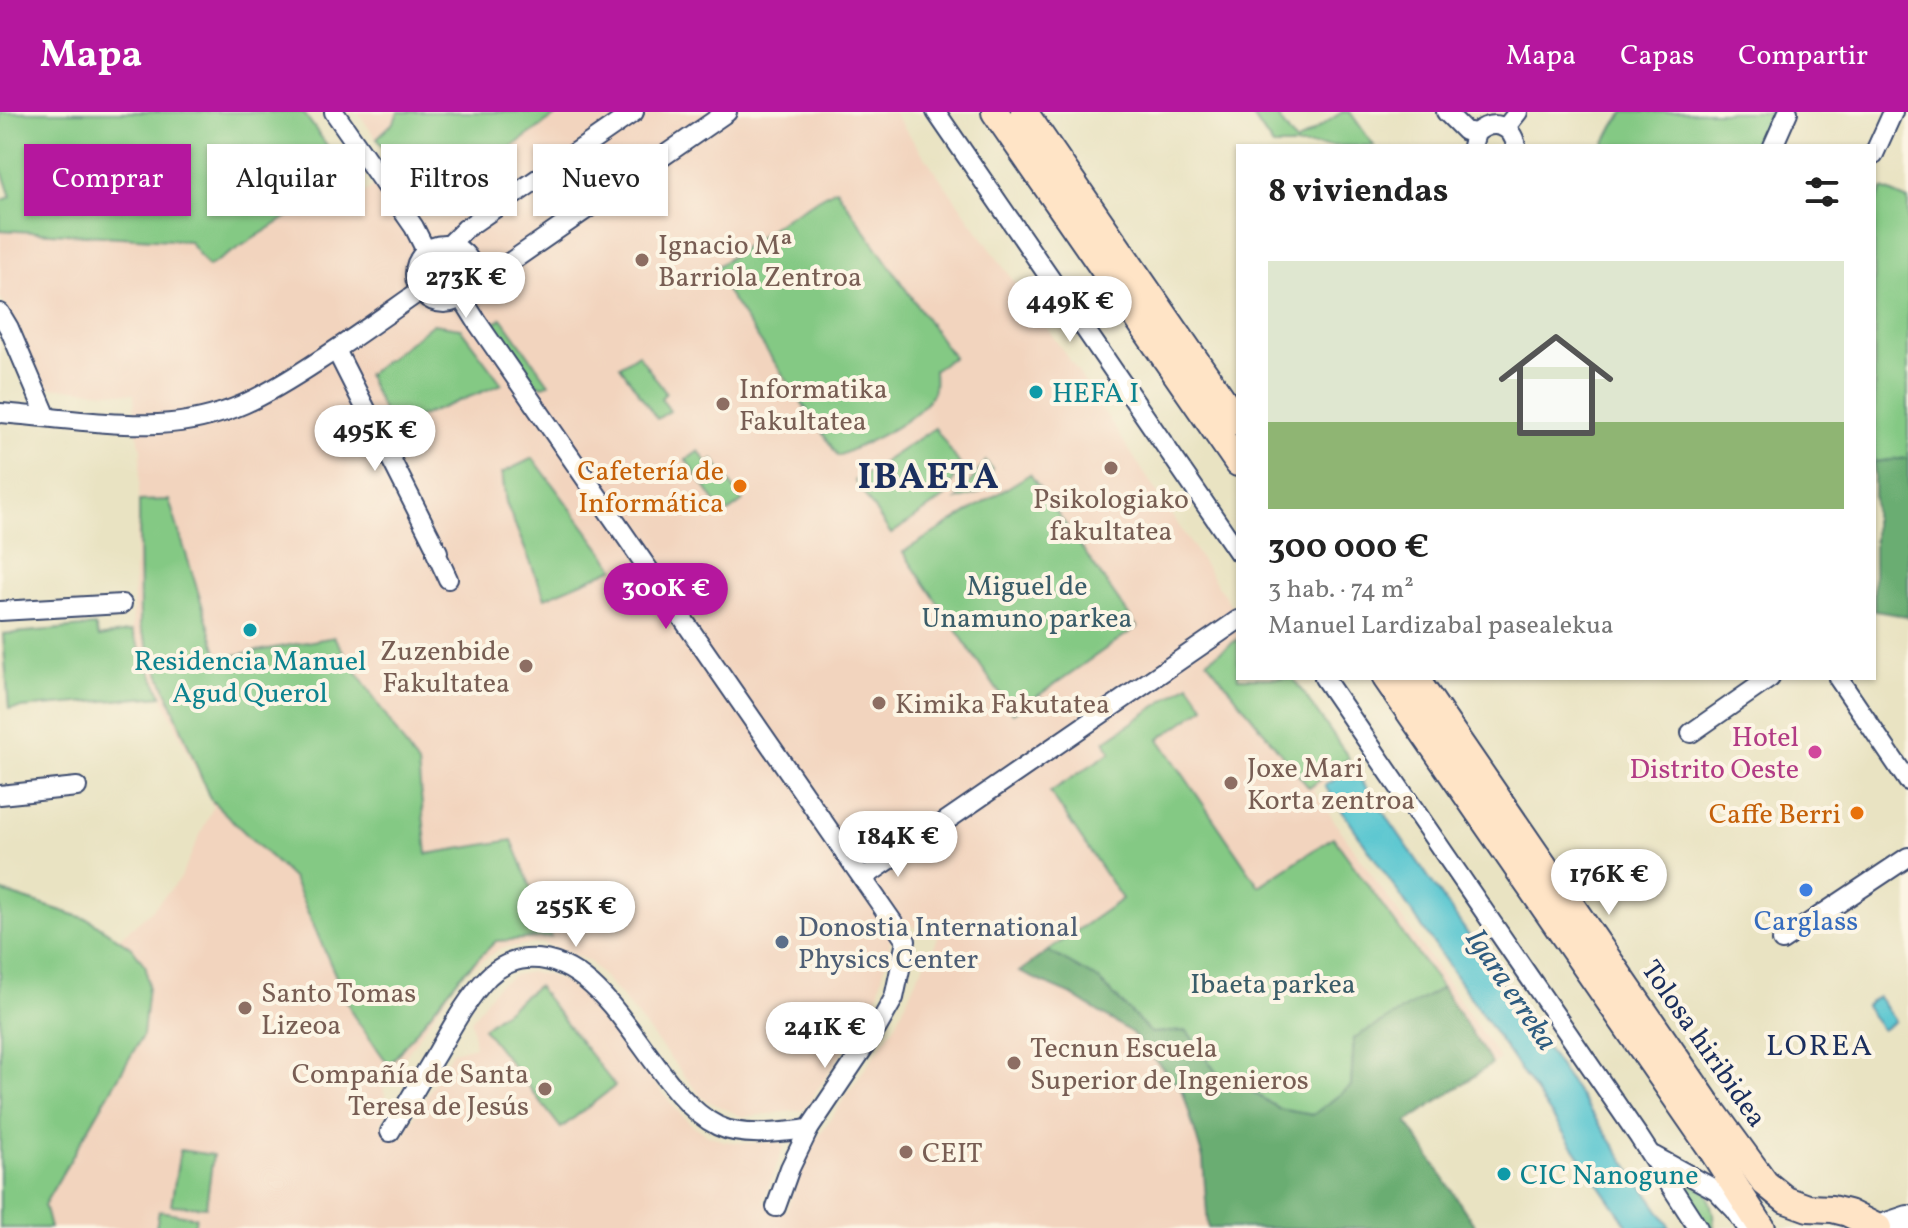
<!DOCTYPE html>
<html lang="es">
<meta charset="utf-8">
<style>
:root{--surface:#fff;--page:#f6f6f6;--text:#222;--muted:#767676;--accent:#b5179e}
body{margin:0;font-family:Vollkorn,serif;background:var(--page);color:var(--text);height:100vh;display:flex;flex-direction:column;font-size:30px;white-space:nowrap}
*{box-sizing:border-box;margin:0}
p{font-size:26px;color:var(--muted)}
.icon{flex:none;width:44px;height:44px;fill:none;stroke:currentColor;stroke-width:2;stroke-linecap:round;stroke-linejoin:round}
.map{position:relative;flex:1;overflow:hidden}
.details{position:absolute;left:1236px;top:32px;width:640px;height:536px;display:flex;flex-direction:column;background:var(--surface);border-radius:0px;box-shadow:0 2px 6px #0004}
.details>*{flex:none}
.hud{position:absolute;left:24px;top:32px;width:760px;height:72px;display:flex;gap:16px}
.price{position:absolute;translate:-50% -68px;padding:0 18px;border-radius:28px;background:#fff;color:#222;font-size:26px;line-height:52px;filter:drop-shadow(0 2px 4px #0008)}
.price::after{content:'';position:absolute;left:50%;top:48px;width:24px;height:18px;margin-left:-12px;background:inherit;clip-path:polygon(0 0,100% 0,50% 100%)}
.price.active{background:var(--accent);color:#fff}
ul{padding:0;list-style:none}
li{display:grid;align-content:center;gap:16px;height:424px;padding:0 32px}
li span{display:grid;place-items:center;height:248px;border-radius:0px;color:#555}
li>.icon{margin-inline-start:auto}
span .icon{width:144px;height:144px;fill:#fffc;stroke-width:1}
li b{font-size:34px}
h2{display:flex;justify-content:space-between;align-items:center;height:96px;padding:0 32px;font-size:34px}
.tag{padding:0 28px;border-radius:0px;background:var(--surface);box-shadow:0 2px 6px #0004;font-size:28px;line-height:72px}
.tag.active{background:var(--accent);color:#fff}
header{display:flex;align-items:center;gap:48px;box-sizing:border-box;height:112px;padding:0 40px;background:var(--accent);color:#fff}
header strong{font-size:38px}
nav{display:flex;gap:44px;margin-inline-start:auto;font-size:28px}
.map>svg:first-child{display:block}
.built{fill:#f2d4be;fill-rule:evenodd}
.green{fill:#84c984;stroke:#507c71;stroke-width:2}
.forest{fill:#6bad72;stroke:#436e68;stroke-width:2}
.water{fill:#59c6d0;stroke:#3a7a97;stroke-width:2}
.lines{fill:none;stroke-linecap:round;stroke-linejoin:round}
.minor-casing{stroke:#3a4a6d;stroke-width:22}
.tertiary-casing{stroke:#3a4a6d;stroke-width:28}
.secondary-casing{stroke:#3a4a6d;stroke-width:30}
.minor{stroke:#fff;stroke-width:18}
.tertiary{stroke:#fff;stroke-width:24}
.secondary{stroke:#ffe4c6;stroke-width:26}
.education-dot{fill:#8d6e63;stroke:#fcf5e5;stroke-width:3}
.culture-dot{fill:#0f9aa8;stroke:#fcf5e5;stroke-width:3}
.food-dot{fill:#e8710a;stroke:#fcf5e5;stroke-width:3}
.hotel-dot{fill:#d1479c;stroke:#fcf5e5;stroke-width:3}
.shop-dot{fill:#3f7fe0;stroke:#fcf5e5;stroke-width:3}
.service-dot{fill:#5c6f8a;stroke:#fcf5e5;stroke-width:3}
.labels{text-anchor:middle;stroke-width:8;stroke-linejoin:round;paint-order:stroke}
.education-label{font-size:28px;fill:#785e54;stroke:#fcf5e5;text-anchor:start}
.culture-label{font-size:28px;fill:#0d838f;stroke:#fcf5e5;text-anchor:start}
.food-label{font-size:28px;fill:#c56008;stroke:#fcf5e5;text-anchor:end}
.park-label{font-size:28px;fill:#3a5d69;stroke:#fcf5e5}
.hotel-label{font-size:28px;fill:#b23c85;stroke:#fcf5e5;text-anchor:end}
.shop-label{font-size:28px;fill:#366cbe;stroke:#fcf5e5}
.service-label{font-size:28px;fill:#4e5e75;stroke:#fcf5e5;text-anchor:start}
.street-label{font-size:28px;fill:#1b2f5e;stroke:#fcf5e5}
.water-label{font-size:30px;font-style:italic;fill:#2e5c80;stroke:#fcf5e5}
.neighbourhood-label{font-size:30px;letter-spacing:2px;fill:#1b2f5e;stroke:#fcf5e5}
.district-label{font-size:36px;font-weight:bold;letter-spacing:2px;fill:#1b2f5e;stroke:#fcf5e5}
</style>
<header>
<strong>Mapa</strong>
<nav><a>Mapa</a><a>Capas</a><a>Compartir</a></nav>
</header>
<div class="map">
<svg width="1908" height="1116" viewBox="0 0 1908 1116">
<rect width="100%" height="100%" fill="#fcf5e5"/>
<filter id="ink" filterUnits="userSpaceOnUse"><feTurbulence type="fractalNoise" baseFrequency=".0125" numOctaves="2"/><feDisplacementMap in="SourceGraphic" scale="16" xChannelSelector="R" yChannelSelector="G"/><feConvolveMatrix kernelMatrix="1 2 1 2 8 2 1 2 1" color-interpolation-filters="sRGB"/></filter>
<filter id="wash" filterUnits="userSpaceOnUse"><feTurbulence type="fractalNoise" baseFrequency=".006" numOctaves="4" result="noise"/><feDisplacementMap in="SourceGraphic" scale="32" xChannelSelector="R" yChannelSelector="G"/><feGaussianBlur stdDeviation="1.8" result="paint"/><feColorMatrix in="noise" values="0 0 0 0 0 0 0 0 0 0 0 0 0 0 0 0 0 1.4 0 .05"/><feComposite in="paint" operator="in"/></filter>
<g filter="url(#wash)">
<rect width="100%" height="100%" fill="#e9e3c2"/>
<path class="built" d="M358,0H893L1074,254L1238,504V566H1282L1345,657L1313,678L1500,947L1407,1010L1213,1116H50L44,1093L143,923L148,874L133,837L119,826L152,798L180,767L213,695L132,519L141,337L135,312L134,282L46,275L0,185V118L189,129L209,155L329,79L362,82L398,59ZM910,813L938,825L932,840L918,863L897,910L813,1032L802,1055L786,1099L763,1090L784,1034L777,1030L745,1031L724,1029L706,1022L691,1012L676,997L598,900L579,880L560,868L545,862L530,860L515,863L499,872L488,885L471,909L475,934L452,940L401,1027L381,1012L390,997L383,977L461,863L501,836L541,831L589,849L619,882L703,987L743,1005L804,998L876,891L891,827Z"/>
<g class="green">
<path d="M0,0H303L362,82L329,79L208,155L189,129L0,118V89L11,85L0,53Z"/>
<path d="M398,0H561L507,38L474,41L434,49L400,61L377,26L394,10Z"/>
<path d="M1250,0H1274L1296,31L1342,0H1350L1374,34H1273Z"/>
<path d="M1625,0H1771L1755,34H1603L1614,13Z"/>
<path d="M836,77L953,245L934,258C934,265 936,276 932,282C917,310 866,331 838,344L712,158L787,105Z"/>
<path d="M1883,77L1908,88V346L1874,350V94Z"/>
<path d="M502,206L549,272L543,274L532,270L493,212Z"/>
<path d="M433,212L460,216L502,272L391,316L367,263Z"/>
<path d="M638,242L666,281L661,286L670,299L657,307L620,254Z"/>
<path d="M935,316L961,354L945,385L891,422L855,369Z"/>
<path d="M699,339L707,351L713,347L743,389L724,403L686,348Z"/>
<path d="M533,346L615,456L545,486L506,391L502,361Z"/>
<path d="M986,349L992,357L980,381L957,388Z"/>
<path d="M1030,362L1137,515L1013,601L903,440Z"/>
<path d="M169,388L219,546L334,525L418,653L427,742L512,728L551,825L496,829L461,863L389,953L353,903L293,767L210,687L140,514L139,389Z"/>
<path d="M95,514L99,525L132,519L162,584L9,597L3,522Z"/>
<path d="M1238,527V566H1293L1349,646L1309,676L1207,549Z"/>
<path d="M1189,572L1205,595L1159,627L1259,774L1333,725L1442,876L1354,926L1351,974L1313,1003L1279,997L1242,973L1216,960L1187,919L1151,921L1099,868L1048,839L1122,787L1050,680L1111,640L1105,629Z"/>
<path d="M0,779L90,808L133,837L146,855L148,874L143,923L44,1093L50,1116H0Z"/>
<path d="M537,874L615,974L561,1016L483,916Z"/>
<path d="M180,1038L213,1043L206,1095L171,1093Z"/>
<path d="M1680,1066L1707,1080L1713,1101L1714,1116H1706L1676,1067Z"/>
<path d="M159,1099L196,1105L194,1116H156Z"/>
</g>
<g class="forest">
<path d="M1908,346V506L1906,504L1874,499V350Z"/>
<path d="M1048,839L1099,868L1151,921L1187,919L1216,960L1242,973L1279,997L1313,1003L1351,974L1354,926L1442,876L1492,952L1407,1010L1476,1116H1208L1203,1047L1183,980L1132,921L1070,882L1019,860Z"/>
</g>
<g class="water">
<path d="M1353,656L1665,1107L1670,1116H1629L1325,674Z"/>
<path d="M1878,885L1895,909L1882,918L1865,894Z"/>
</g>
</g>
<g filter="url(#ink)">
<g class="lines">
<g class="minor-casing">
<g id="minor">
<path d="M334,0L414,115L426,139"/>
<path d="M936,0L1238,440"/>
<path d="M1446,0L1465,19L1476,21"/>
<path d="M1506,15L1518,0"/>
<path d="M1472,34L1476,21C1492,7 1512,12 1516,34"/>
<path d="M1773,34L1788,0"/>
<path d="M1874,42L1893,0"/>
<circle cx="444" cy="162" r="29"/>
<path d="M449,133L465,117L634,0"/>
<path d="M472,171L503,155L727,0"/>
<path d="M462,186L477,210L906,829L894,886L877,916L809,1017L790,1056L776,1095"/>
<path d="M0,201L9,216L47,305"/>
<path d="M336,238L438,440L436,441L448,467"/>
<path d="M0,301C52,305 106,314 158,312C224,309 267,283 320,248C354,226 387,202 420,179"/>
<path d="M0,499L122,492"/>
<path d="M1324,566L1639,1025L1698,1116"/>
<path d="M1838,566L1908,669"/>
<path d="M1691,621L1770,566"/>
<path d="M0,683L77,675"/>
<path d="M863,766L1238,508"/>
<path d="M1782,829L1908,745"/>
<path d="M390,1020C406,994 421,967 437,941C452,915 467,887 488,865C498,855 513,848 526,847C612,840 650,981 718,1014C743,1026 782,1020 809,1017"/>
<path d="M1654,1044L1716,1078L1735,1098L1747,1116"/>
</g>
</g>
<g class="tertiary-casing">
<path id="tertiary" d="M1878,1116L1908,1106"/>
</g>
<g class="secondary-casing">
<g id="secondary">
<path d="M995,0L1238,351"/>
<path d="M1024,0L1238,310"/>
<path d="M1386,566L1708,1032L1762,1116"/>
<path d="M1415,566L1708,993L1765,1071L1786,1088L1808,1096L1832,1097L1848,1101L1878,1116"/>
</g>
</g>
<use href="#minor" class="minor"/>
<use href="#tertiary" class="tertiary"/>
<use href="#secondary" class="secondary"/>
</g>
</g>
<g class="education-dot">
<circle cx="642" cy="148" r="8"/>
<circle cx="723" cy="292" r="8"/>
<circle cx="1111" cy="356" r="8"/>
<circle cx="526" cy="554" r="8"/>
<circle cx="879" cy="591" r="8"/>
<circle cx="1231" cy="671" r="8"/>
<circle cx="245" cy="896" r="8"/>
<circle cx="1014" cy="951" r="8"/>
<circle cx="545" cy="977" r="8"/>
<circle cx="906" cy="1040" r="8"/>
</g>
<g class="culture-dot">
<circle cx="1036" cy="280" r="8"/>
<circle cx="250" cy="518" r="8"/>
<circle cx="1504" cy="1062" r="8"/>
</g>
<g class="food-dot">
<circle cx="740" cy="374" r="8"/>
<circle cx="1857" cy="701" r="8"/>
</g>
<circle class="hotel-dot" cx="1815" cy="640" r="8"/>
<circle class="shop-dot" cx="1806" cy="778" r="8"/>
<circle class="service-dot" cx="782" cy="830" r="8"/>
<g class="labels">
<g class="education-label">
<text x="658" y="142">Ignacio Mª<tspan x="658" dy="32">Barriola Zentroa</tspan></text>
<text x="739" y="286">Informatika<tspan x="739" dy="32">Fakultatea</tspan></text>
<text x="1111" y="396" text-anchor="middle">Psikologiako<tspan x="1111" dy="32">fakultatea</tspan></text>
<text x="510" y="548" text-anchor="end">Zuzenbide<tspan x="510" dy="32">Fakultatea</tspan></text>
<text x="895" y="601">Kimika Fakutatea</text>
<text x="1247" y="665">Joxe Mari<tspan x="1247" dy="32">Korta zentroa</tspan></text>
<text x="261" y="890">Santo Tomas<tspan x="261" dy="32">Lizeoa</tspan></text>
<text x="1030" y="945">Tecnun Escuela<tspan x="1030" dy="32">Superior de Ingenieros</tspan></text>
<text x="529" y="971" text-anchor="end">Compañía de Santa<tspan x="529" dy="32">Teresa de Jesús</tspan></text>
<text x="922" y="1050">CEIT</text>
</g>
<g class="culture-label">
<text x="1052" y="290">HEFA I</text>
<text x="250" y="558" text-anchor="middle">Residencia Manuel<tspan x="250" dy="32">Agud Querol</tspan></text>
<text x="1520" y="1072">CIC Nanogune</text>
</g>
<g class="food-label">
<text x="724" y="368">Cafetería de<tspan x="724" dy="32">Informática</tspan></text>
<text x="1841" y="711">Caffe Berri</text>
</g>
<g class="park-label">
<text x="1027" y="483">Miguel de<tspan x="1027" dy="32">Unamuno parkea</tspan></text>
<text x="1273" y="881">Ibaeta parkea</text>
</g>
<g class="hotel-label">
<text x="1799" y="634">Hotel<tspan x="1799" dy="32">Distrito Oeste</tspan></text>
</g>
<g class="shop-label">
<text x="1806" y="818">Carglass</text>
</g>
<g class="service-label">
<text x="798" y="824">Donostia International<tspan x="798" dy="32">Physics Center</tspan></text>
</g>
<g class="street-label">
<text transform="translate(1705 931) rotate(55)" y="10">Tolosa hiribidea</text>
</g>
<g class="water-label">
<text transform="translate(1512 877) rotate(56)" y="10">Igara erreka</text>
</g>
<g class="neighbourhood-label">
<text x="1820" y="943">LOREA</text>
</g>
<g class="district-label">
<text x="929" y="376">IBAETA</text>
</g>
</g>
</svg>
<b class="price" style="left:466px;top:208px">273K €</b>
<b class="price" style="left:1070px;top:232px">449K €</b>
<b class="price" style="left:375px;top:361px">495K €</b>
<b class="price active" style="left:666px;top:519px">300K €</b>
<b class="price" style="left:898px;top:767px">184K €</b>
<b class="price" style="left:1609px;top:805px">176K €</b>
<b class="price" style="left:576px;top:837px">255K €</b>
<b class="price" style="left:825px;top:958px">241K €</b>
<div class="hud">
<a class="tag active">Comprar</a>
<a class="tag">Alquilar</a>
<a class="tag">Filtros</a>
<a class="tag">Nuevo</a>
</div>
<section class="details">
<h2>8 viviendas<svg class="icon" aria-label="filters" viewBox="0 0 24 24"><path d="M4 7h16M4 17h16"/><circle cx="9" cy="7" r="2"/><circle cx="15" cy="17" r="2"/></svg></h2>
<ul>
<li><span style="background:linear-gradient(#dfe7d0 65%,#8fb573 0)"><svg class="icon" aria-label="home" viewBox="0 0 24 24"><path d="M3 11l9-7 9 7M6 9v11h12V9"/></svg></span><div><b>300 000 €</b><p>3 hab. · 74 m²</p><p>Manuel Lardizabal pasealekua</p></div></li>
</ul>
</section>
</div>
